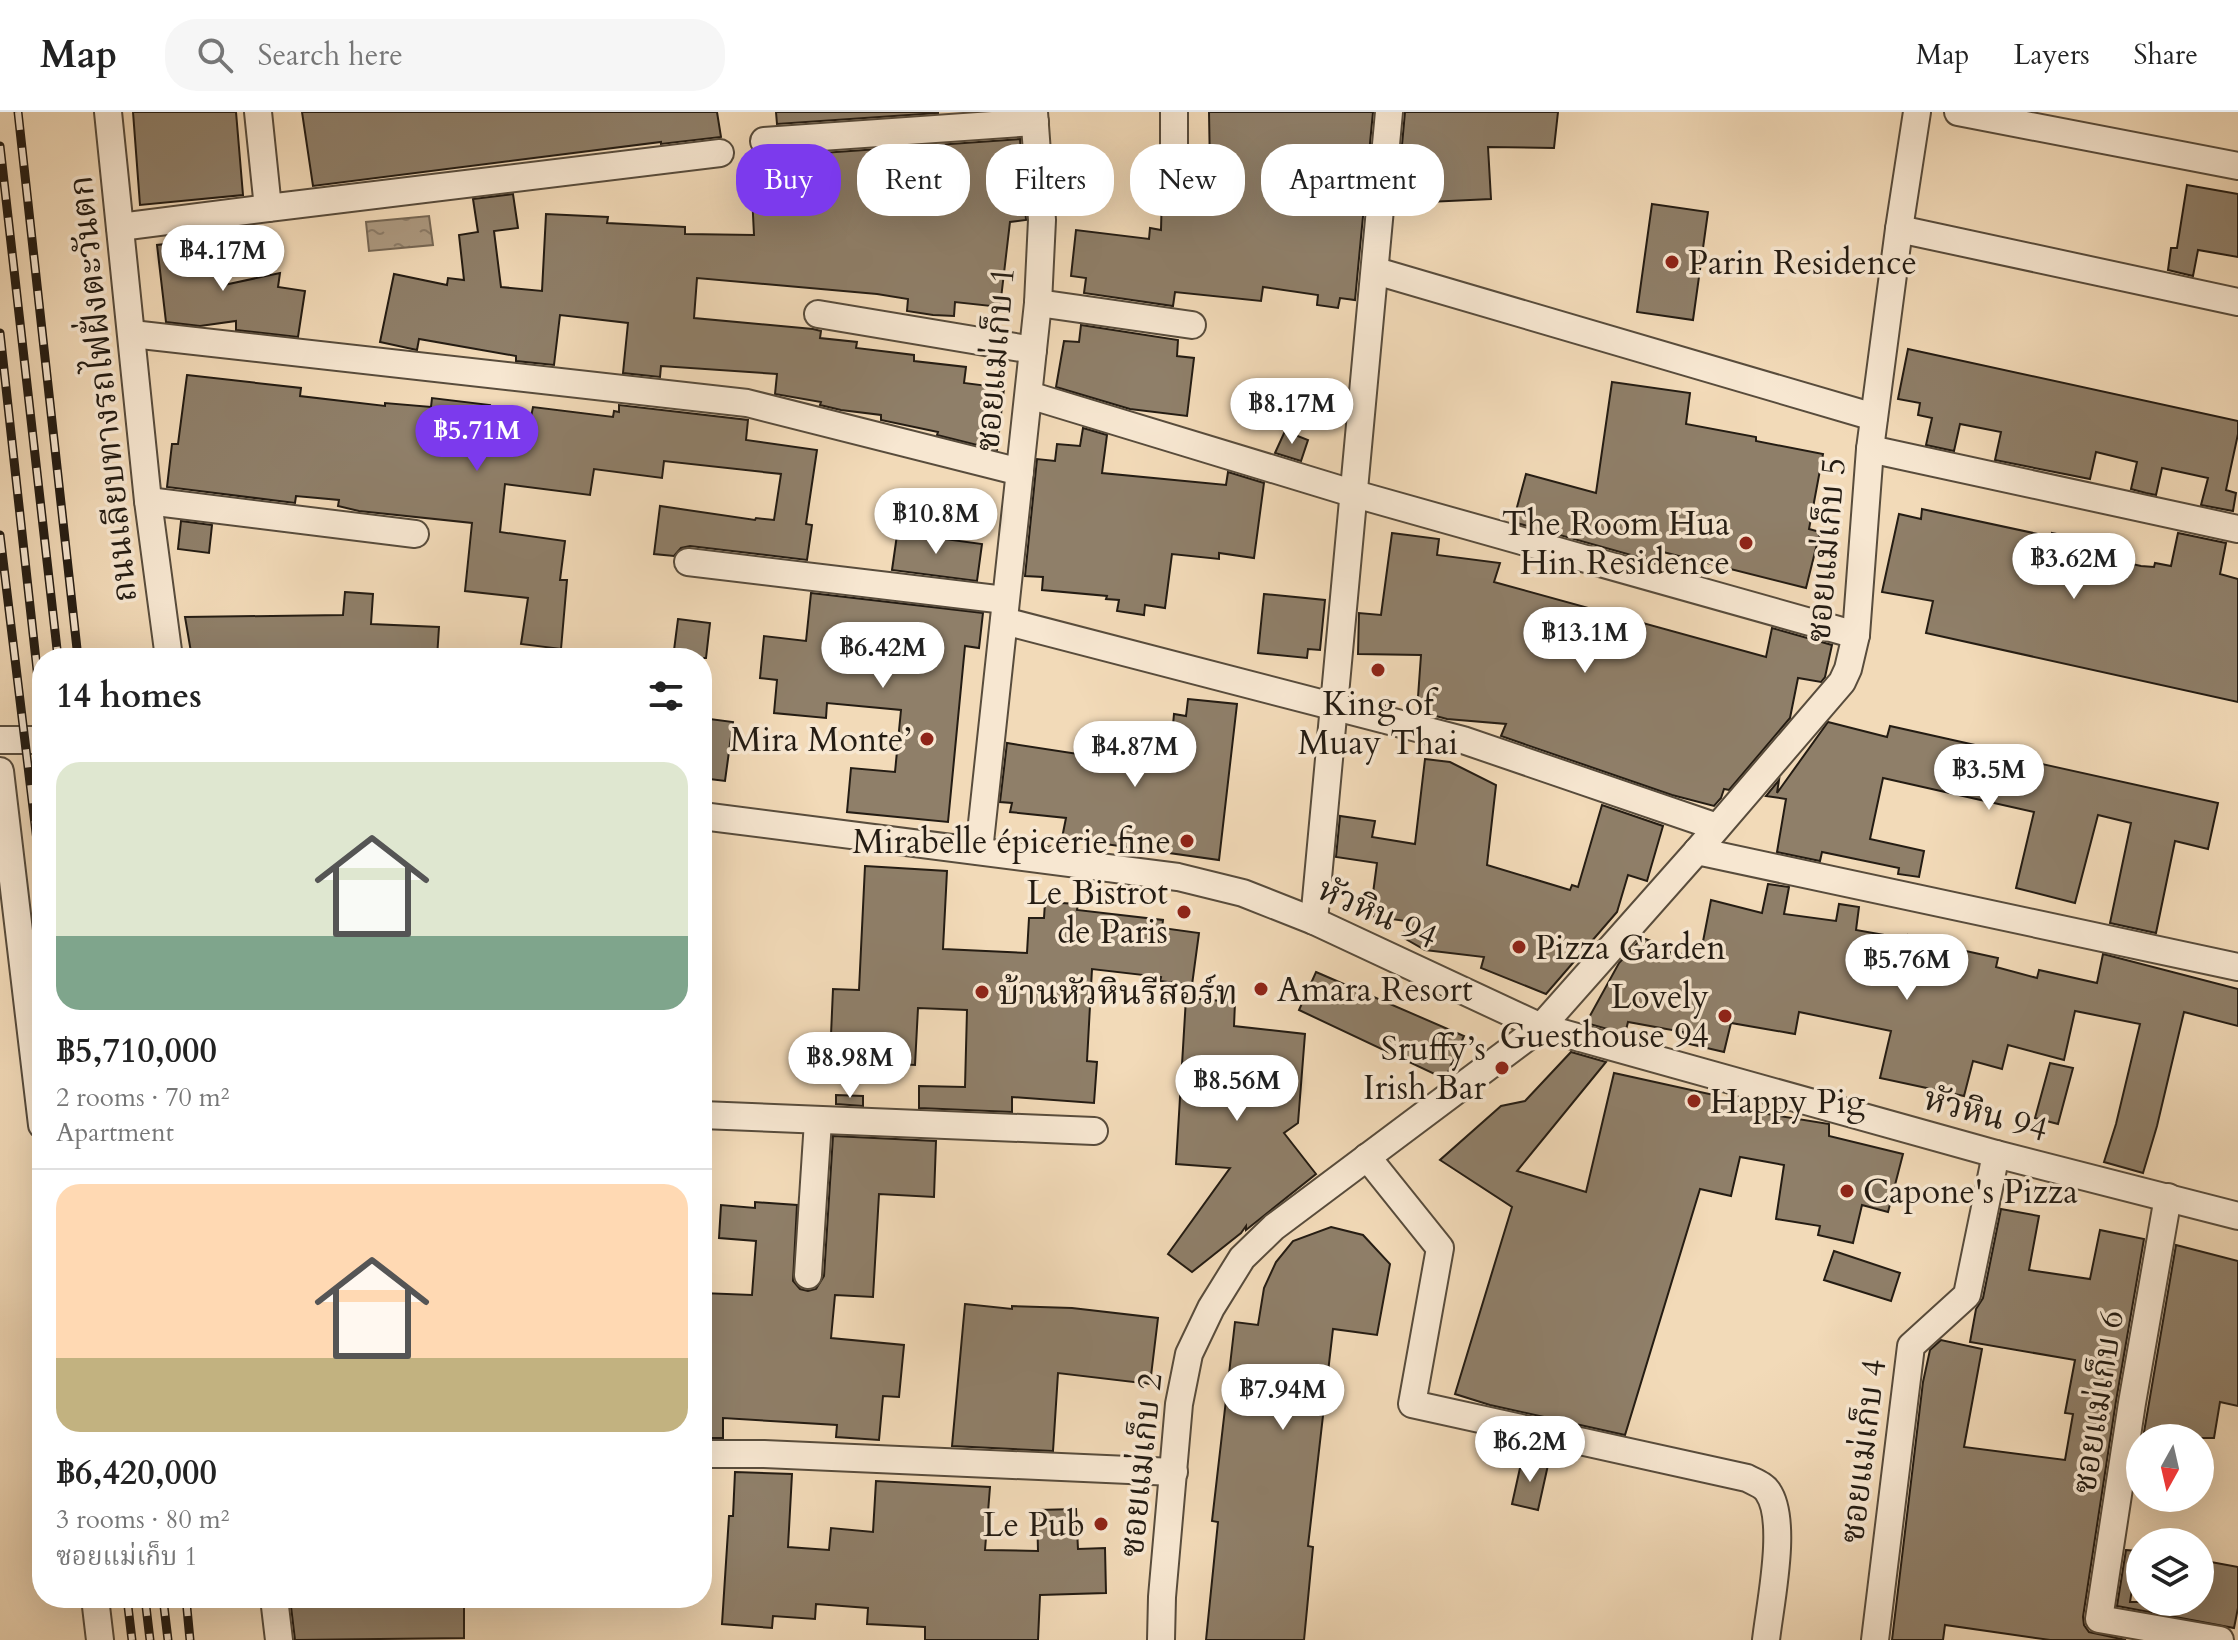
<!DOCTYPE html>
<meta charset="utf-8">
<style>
:root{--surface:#fff;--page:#f6f6f6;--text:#222;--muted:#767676;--line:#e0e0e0;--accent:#7c3aed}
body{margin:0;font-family:Cardo,"Noto Serif Thai",serif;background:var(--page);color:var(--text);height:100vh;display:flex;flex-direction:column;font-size:30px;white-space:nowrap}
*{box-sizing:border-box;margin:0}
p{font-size:26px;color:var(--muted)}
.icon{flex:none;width:44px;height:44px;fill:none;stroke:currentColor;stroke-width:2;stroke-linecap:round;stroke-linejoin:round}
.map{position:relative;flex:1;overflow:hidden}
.panel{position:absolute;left:32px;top:536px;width:680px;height:960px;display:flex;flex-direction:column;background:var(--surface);border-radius:32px;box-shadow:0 8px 32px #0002}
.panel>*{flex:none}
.top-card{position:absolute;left:736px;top:32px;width:760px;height:72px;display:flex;gap:16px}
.needle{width:52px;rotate:188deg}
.buttons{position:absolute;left:2126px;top:1312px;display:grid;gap:16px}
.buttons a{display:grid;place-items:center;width:88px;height:88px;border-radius:50%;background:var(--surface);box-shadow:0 8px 32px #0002;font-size:40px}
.price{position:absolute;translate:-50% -68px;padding:0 18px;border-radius:28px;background:#fff;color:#222;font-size:26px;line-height:52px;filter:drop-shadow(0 2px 4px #0008)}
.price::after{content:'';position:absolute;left:50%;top:48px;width:24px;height:18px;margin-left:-12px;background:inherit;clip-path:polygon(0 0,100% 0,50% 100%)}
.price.active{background:var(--accent);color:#fff}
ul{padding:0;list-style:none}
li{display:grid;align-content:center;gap:16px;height:424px;padding:0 24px}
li+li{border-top:2px solid var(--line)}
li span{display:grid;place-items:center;height:248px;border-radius:24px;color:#555}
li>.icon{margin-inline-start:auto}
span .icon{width:144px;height:144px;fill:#fffc;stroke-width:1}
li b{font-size:34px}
h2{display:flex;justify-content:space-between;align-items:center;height:96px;padding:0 24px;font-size:34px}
.tag{padding:0 28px;border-radius:32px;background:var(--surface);box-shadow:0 8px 32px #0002;font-size:28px;line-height:72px}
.tag.active{background:var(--accent);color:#fff}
header{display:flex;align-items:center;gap:48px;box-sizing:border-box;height:112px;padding:0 40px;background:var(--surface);border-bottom:2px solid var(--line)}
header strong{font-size:38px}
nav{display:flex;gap:44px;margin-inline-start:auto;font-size:28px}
.search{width:560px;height:72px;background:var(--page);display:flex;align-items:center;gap:20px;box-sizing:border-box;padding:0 28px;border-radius:32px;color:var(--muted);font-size:30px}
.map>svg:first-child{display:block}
.water{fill:url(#water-ripples);stroke:#766754;stroke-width:2}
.building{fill:#8f7f69;stroke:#241c13;stroke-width:2}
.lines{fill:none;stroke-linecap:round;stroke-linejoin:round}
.minor-casing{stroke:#584c3c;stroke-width:30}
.minor{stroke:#f7e7d1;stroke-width:26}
.rail-casing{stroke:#241c13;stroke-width:9}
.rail{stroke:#f7e7d1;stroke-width:6;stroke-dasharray:18;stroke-linecap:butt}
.poi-dot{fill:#8f2418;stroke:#f7e7d1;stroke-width:3}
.labels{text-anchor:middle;stroke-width:7;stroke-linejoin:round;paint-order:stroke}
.poi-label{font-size:34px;fill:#241c13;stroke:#f7e7d1;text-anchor:end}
.street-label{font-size:34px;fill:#241c13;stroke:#f7e7d1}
</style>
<header>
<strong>Map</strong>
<div class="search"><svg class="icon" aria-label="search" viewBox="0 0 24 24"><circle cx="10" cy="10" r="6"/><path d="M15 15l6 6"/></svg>Search here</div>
<nav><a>Map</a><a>Layers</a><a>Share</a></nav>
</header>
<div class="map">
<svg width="2238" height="1528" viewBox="0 0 2238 1528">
<defs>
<pattern id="water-ripples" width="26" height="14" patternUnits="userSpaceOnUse" patternTransform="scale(2)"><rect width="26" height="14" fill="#ac9980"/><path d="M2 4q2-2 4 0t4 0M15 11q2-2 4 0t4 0" fill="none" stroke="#8c7c68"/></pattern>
</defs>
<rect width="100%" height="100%" fill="#f2dab8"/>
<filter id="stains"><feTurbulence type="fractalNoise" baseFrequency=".0025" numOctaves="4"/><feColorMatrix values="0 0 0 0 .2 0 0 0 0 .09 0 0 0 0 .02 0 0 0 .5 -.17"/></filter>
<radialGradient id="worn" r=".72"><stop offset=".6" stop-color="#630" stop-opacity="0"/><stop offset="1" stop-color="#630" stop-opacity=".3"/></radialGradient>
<path class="water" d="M429,104L433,133L369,139L366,110Z"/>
<g class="building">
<path d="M133,0H236L243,83L140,93Z"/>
<path d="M302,0H717L721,25L661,32V30L313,74Z"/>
<path d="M776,0H938V1L777,12Z"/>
<path d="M1209,0H1373L1355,188L1340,186L1338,196L1317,193L1318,183L1263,175L1261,189L1175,180L1173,194L1084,181L1086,166L1071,164L1076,118L1149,127L1150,116L1161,118L1162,79L1204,78L1203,58H1210Z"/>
<path d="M1405,0H1558L1554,36L1488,35L1491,87L1428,90L1426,42L1401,44Z"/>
<path d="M1020,27L1026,108L1010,110L1000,195L955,190L954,204L933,203L907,199L908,187L877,182L697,166L694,206L813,217L821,219L820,226L857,230L856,236L914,243V249L966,255L964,271L1004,276L997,338L937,323L938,320L881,308V303L841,298L820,293L821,290L775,282L777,262L661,254L660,265L623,261L628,211L560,203L554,253L516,249V244L419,227L417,238L380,230L394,162L447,173L448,166L464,168L459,123L478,120L473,87L513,82L518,116L494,119L501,175L542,179L546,102L608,105L607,111L685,115V122L754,123L750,42L765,45Z"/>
<path d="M2187,73L2238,82V145L2198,138L2193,164L2168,158L2171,136H2177Z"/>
<path d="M1652,92L1708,100L1693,208L1637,200Z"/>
<path d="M218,126L224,173L280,161L278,175L305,179L298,225L236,218V209L200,214L166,210L157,133Z"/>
<path d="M1081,213L1178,228L1177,244L1194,246L1187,304L1130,297L1056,275L1064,229L1079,230Z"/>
<path d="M1908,237L2238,309V322L2226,378L2236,381L2233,399L2201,393L2208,366L2162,356L2156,383L2146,381L2131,377L2137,350L2096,340L2090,367L1995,348L2001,320L1960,312L1954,339L1926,333L1932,306L1918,303L1920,291L1898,287Z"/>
<path d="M187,263L301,276L300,284L385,294V291L431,295L432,286L490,293L489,301L531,305L533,295L613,305L614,299L619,300V293L748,308L746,328L817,338L806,412L812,413L807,448L690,434L681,436L674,444L654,442L660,394L755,408L756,406L774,408L781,362L664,349L662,366L594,357L590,383L505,372L500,420L565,429L560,468H567L561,537L521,532L528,486L465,479L472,411L359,399L338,394L339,388L296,384L295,391L167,375L172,332H178Z"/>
<path d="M1612,270L1690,281L1686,312L1756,325V329L1823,342L1809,417L1820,420L1806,476L1659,439L1656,450L1513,410L1526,362L1596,381Z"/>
<path d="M1083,316L1107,323L1102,361L1226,373L1228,360L1264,371L1254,446L1219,441V447L1172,442L1165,496L1145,493L1144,503L1117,499L1119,488L1106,487L1107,484L1042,478L1043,465L1025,464L1037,347L1055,349L1057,332L1080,334Z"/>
<path d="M1285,319L1308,328L1301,349L1275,341Z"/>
<path d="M1922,397L2052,425V421L2090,429L2087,442L2141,454L2154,455L2155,451L2171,454L2178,421L2226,431L2220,462L2238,467V590L1926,521L1933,489L1882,480L1899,402L1921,407Z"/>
<path d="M181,409L212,413L209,441L178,437Z"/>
<path d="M898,416L938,422L937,426L982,432L977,469L892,458Z"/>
<path d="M1392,421L1439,427L1437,443L1500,451L1494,470L1766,545L1772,516L1832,533L1825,565L1821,570L1798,566L1790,606L1729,678L1724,677L1721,686L1714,694L1672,683L1501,624L1506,612L1447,607L1417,599L1421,543L1358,542L1359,501L1381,503Z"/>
<path d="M345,480L373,482L371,512L439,515L437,546H192L185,505L343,503Z"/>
<path d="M811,481L983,501L979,536L965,534L948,710L847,700L851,656L895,660L901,598L827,591L826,606L774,601L777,568L760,566L764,524L806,529Z"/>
<path d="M1264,482L1325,488L1320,538L1308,537L1307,546L1258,541Z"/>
<path d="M678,507L710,511L706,546H673Z"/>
<path d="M1188,587L1237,592L1219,748L1062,726L1066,706L1010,700L1012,691L1000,690L1007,631L1169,656L1174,602L1186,604Z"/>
<path d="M702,606L733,610L725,669L702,666Z"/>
<path d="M1828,610L1887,625L1890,614L1993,637L1992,641L2218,691L2208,737L2175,729L2156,821L2110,811L2131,711L2098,703L2075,791L2016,776L2034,700L1883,666L1870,727L1924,739L1919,765L1898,762L1899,756L1822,740L1820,749L1777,740L1786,687L1766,684L1779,668L1777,681Z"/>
<path d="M1425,647L1450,650L1496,673L1487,753L1570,778L1572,773L1578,775L1602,693L1663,714L1647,769L1628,763L1617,800L1546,882L1481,856L1484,845L1425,838L1404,826L1406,809L1370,804L1377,751L1336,745L1340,704L1375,709L1372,725L1415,732Z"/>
<path d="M865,754L947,759L943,837L1027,841L1029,806H1044L1045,790L1078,792L1077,798L1163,808L1162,816L1199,821L1192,873L1160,869L1161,865L1092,857L1087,949L1097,950L1094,991L1012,985V1000L919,996V974L965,975L967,898L918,896L915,953L862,950L864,924L831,923L833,877L859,878Z"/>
<path d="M1768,772L1789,775L1784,802L1836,809L1839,792L1859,795L1856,818L1907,827L1908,823L1953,834L1952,836L1998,846L1996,855L2037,866L2039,858L2097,871L2103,842L2238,877V914L2184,900L2157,1014L2143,1061L2104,1050L2116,1012L2140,912L2075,899L2064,948L2008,933L2002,957L1973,949L1964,984L1880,966L1891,919L1799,900L1795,922L1731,911L1724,940L1681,930L1683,920L1628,910L1625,922L1586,911L1619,851L1642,826L1654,830L1652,837L1700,845L1711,788L1762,801Z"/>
<path d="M1316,860L1464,924L1445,967L1299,898Z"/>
<path d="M1186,886L1235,890L1234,914L1305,922L1298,1011L1284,1021L1316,1062L1246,1118V1114L1241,1121L1192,1160L1168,1142L1230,1056L1176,1052Z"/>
<path d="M1571,940L1606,950L1517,1059L1586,1080L1614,961L1714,983V986L1750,995L1749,999L1829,1012V1024L1903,1042L1888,1100L1862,1093L1853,1131L1818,1123L1820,1114L1776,1107L1784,1053L1740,1045L1731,1084L1700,1077L1625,1323L1490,1293L1455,1282L1512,1095L1440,1048L1501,994L1525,989Z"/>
<path d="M2050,951L2073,956L2058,1012L2035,1006Z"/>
<path d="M836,983L863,984V994L836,992Z"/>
<path d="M833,1024L936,1029L934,1085L879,1082L873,1185L835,1183L831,1226L904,1233L899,1285L883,1284L879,1328L836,1325L837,1313L723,1306V1326H702V1181L752,1183L756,1129L719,1126L721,1093L755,1096V1090L797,1093L793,1169L800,1177L808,1179L816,1177L824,1164Z"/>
<path d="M2001,1097L2039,1104L2029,1158L2090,1167L2100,1118L2144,1127L2116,1289L2083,1505L2084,1513L2089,1520L2126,1528H2050L1945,1513L1943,1528H1892L1923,1270L1930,1238L1941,1228L1982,1237L1964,1335L2065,1348L2073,1302L2065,1301L2075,1248L1970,1230L1976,1197L1983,1186Z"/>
<path d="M1331,1115L1363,1123L1390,1152L1377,1223L1333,1217L1308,1434L1313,1435L1304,1528H1206L1218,1410L1212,1409L1235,1210L1258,1213L1264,1176L1276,1150L1293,1129Z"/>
<path d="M2176,1133L2238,1149V1294L2220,1290L2214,1326H2143Z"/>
<path d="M1834,1139L1900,1161L1891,1189L1824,1168Z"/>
<path d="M965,1192L1012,1197V1194L1072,1196L1158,1206L1150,1272L1058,1261L1053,1339L952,1334Z"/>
<path d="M1522,1347L1548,1353L1538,1398L1512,1392Z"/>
<path d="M735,1360L792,1362L788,1435L829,1438L831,1416L873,1420L876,1369L990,1375L985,1438L1038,1439L1037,1398L1076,1397L1078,1437L1105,1436L1106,1481L1040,1483L1038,1528H925V1515L867,1512L868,1496L816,1492L815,1507L773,1504L772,1516L722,1512L729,1404H733Z"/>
<path d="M2126,1438L2138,1439L2130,1490H2200V1448L2238,1455V1496L2234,1516L2117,1494Z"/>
<path d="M290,1486H464V1526L295,1528Z"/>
</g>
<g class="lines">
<g class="minor-casing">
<g id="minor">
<path d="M108,0L148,389L169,546"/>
<path d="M258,0L268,96L720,41"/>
<path d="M1174,0V35"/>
<path d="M1958,0L2238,54"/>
<path d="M764,29L1035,10"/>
<path d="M120,115L268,96"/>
<path d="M1899,117L2238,190"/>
<path d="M1376,159L1874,305"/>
<path d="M1038,191L1192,213"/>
<path d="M818,202L1033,238"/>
<path d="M132,222L747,291L1020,360"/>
<path d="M1029,283L1355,382L1856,523"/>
<path d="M1870,337L2238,417"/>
<path d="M148,389L415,422"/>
<path d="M688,450L1005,488"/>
<path d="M1004,509L1463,628L1717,715"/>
<path d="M0,628H42"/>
<path d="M0,659L42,1013"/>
<path d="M702,704L1178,765L1243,781L1314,809L1541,915L1996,1042L2238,1104"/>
<path d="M979,739L1038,191L1042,108L1034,0"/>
<path d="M1697,739L2238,855"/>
<path d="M1314,809L1389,0"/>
<path d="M702,1003L1094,1019"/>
<path d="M1367,1045L1440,1136L1412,1292L1747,1366C1754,1370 1764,1373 1768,1380C1788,1409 1770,1492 1766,1528"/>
<path d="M2168,1085L2132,1291L2099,1507L2220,1528"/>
<path d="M808,1163L818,1009"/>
<path d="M702,1342H764L1174,1360"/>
<path d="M95,1486L100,1528"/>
<path d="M274,1486L279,1528"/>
<path d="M1161,1528L1162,1485L1179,1292L1189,1242L1211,1196L1242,1146L1274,1115L1541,915L1697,739L1842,570L1848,557L1856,523L1870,337L1899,117L1917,0"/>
<path d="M1875,1528L1911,1234L1967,1183L1996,1042"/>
</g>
</g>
<use href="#minor" class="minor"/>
<g class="rail-casing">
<g id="rail">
<path d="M18,0L78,546"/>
<path d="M0,34L58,546"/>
<path d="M0,221L42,603"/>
<path d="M0,423L42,770"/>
<path d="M127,1486L132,1528"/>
<path d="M145,1486L150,1528"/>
<path d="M163,1486L168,1528"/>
<path d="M186,1486L190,1528"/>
</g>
</g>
<use href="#rail" class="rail"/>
</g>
<g class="poi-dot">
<circle cx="1672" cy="150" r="8"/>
<circle cx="1746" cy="431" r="8"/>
<circle cx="1378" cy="558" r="8"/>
<circle cx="927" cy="627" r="8"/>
<circle cx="1187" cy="729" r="8"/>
<circle cx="1184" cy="800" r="8"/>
<circle cx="1519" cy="835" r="8"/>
<circle cx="1261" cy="877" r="8"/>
<circle cx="982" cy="880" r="8"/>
<circle cx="1725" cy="904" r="8"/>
<circle cx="1502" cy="956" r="8"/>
<circle cx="1694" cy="989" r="8"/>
<circle cx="1847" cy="1079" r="8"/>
<circle cx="1101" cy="1412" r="8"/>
</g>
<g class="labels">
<g class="poi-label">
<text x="1688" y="162" text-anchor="start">Parin Residence</text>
<text x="1730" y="423">The Room Hua<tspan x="1730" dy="39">Hin Residence</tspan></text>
<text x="1378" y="603" text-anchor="middle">King of<tspan x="1378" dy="39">Muay Thai</tspan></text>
<text x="911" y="639">Mira Monte’</text>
<text x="1171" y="741">Mirabelle épicerie fine</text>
<text x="1168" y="792">Le Bistrot<tspan x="1168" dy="39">de Paris</tspan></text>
<text x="1535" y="847" text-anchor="start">Pizza Garden</text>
<text x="1277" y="889" text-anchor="start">Amara Resort</text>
<text x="998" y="892" text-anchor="start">บ้านหัวหินรีสอร์ท</text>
<text x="1709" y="896">Lovely<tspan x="1709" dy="39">Guesthouse 94</tspan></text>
<text x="1486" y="948">Sruffy’s<tspan x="1486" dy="39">Irish Bar</tspan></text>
<text x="1710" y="1001" text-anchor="start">Happy Pig</text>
<text x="1863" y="1091" text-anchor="start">Capone's Pizza</text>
<text x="1085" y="1424">Le Pub</text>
</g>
<g class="street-label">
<text transform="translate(994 247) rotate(-85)" y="12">ซอยแม่เก็บ 1</text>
<text transform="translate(102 277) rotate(-96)" y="12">ถนนเลียบทางรถไฟฝั่งตะวันตก</text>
<text transform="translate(1825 438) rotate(-85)" y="12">ซอยแม่เก็บ 5</text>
<text transform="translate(1378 800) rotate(24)" y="12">หัวหิน 94</text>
<text transform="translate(1986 1001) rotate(15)" y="12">หัวหิน 94</text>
<text transform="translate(2097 1290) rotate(-81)" y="12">ซอยแม่เก็บ 6</text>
<text transform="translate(1862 1339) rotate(-83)" y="12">ซอยแม่เก็บ 4</text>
<text transform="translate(1140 1353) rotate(-84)" y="12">ซอยแม่เก็บ 2</text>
</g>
</g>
<rect width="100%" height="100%" filter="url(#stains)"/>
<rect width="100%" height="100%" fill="url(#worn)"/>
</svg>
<div class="buttons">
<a><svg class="needle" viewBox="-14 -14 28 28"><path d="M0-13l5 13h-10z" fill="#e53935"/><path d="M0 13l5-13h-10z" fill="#767676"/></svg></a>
<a><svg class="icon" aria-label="layers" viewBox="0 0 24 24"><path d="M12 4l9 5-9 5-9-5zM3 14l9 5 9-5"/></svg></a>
</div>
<b class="price" style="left:223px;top:181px">฿4.17M</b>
<b class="price" style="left:1292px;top:334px">฿8.17M</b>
<b class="price active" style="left:477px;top:361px">฿5.71M</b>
<b class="price" style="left:936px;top:444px">฿10.8M</b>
<b class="price" style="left:2074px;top:489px">฿3.62M</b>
<b class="price" style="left:1585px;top:563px">฿13.1M</b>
<b class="price" style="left:883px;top:578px">฿6.42M</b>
<b class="price" style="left:1135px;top:677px">฿4.87M</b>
<b class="price" style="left:1989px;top:700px">฿3.5M</b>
<b class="price" style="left:1907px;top:890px">฿5.76M</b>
<b class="price" style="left:850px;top:988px">฿8.98M</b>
<b class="price" style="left:1237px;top:1011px">฿8.56M</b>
<b class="price" style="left:1283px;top:1320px">฿7.94M</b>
<b class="price" style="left:1530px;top:1372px">฿6.2M</b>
<div class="top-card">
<a class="tag active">Buy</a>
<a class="tag">Rent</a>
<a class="tag">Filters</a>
<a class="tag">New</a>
<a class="tag">Apartment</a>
</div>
<section class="panel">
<h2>14 homes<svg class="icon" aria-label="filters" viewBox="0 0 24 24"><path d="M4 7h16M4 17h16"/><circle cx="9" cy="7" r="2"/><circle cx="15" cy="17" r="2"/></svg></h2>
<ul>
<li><span style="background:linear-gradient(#dfe7d0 70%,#7fa58c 0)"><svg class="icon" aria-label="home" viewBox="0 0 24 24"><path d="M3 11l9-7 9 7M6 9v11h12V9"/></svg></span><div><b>฿5,710,000</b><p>2 rooms · 70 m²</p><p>Apartment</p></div></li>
<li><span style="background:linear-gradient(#ffd9b3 70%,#c2b280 0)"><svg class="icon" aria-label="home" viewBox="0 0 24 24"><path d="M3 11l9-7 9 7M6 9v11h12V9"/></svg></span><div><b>฿6,420,000</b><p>3 rooms · 80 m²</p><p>ซอยแม่เก็บ 1</p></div></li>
</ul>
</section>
</div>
